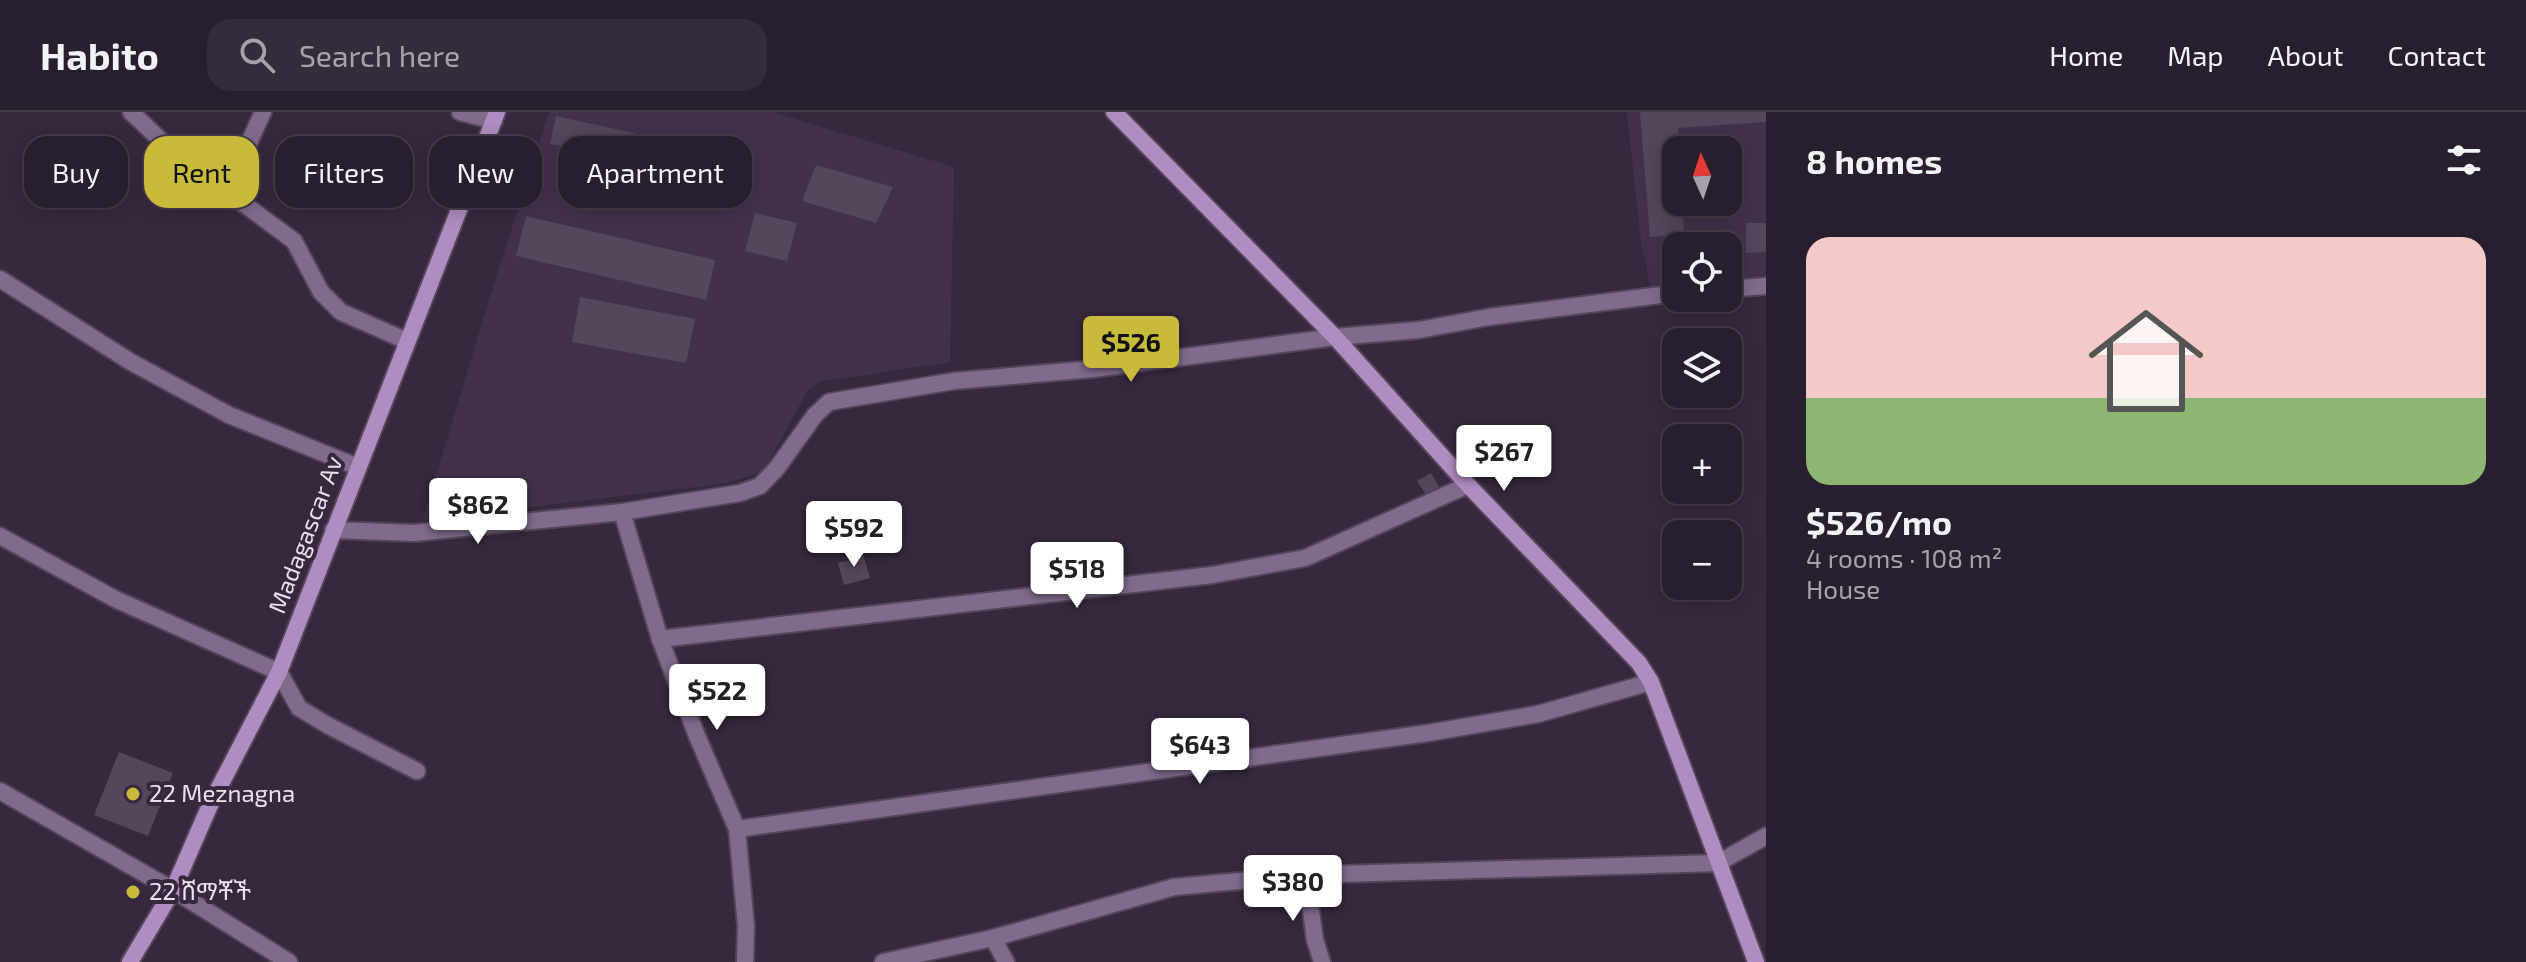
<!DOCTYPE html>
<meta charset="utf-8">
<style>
:root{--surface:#281f2e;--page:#342c3a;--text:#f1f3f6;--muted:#a5a2aa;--line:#443d4a;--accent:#c8bb3b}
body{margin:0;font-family:"Exo 2","Noto Sans Ethiopic",sans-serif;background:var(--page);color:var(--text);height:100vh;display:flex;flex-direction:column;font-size:30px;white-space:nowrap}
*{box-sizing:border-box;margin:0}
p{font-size:26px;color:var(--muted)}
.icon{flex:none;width:44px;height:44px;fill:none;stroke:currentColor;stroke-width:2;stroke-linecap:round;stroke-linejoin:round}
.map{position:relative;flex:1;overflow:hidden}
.side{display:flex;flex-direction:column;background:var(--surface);width:760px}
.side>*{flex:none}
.hud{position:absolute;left:24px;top:24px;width:760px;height:72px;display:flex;gap:16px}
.needle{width:52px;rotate:357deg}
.buttons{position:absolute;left:1662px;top:24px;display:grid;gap:16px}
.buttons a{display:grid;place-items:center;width:80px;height:80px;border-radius:16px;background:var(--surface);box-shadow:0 4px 20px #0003,0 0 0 2px var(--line);font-size:40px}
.price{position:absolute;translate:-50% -68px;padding:0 18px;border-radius:8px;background:#fff;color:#222;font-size:26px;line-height:52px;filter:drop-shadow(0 2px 4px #0008)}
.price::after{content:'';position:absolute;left:50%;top:48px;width:24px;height:18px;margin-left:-12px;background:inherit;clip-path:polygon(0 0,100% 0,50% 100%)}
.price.current{background:var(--accent);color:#111}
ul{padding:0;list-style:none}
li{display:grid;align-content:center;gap:16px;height:424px;padding:0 40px}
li+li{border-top:2px solid var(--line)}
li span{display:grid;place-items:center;height:248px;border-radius:24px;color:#555}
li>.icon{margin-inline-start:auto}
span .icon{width:144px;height:144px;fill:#fffc;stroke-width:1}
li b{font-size:34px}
h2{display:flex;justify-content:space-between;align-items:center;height:96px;padding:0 40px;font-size:34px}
.tag{padding:0 28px;border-radius:24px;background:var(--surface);box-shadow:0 4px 20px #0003,0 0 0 2px var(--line);font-size:28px;line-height:72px}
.tag.current{background:var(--accent);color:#111}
header{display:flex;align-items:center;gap:48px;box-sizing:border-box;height:112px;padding:0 40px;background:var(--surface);border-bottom:2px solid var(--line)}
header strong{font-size:38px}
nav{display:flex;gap:44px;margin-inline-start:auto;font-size:28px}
.search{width:560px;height:72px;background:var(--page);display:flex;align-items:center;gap:20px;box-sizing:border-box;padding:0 28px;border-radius:24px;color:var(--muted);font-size:30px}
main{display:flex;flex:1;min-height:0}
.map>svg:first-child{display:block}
.built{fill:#42314b;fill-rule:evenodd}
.building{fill:#54465b}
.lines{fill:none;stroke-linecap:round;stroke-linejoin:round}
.minor-casing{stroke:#534659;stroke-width:20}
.secondary-casing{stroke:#534659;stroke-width:20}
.minor{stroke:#806b8c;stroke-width:16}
.secondary{stroke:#af8cc1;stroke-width:16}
.poi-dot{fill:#c8bb3b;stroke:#36293d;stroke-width:3}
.labels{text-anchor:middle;stroke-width:8;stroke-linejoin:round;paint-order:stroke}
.street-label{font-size:24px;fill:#e9e1ee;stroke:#36293d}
.poi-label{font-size:24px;fill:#e9e1ee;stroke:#36293d;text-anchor:start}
</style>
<header>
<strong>Habito</strong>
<div class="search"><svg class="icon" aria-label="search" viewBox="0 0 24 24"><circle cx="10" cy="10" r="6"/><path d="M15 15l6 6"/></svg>Search here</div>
<nav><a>Home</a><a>Map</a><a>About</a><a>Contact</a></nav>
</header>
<main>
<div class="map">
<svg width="1766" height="850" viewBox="0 0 1766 850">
<rect width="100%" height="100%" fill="#36293d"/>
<g class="built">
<path d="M549,0H772L954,55L950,250L819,270L808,278L763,360L721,372L423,408L489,188Z"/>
<path d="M1627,0H1766V164L1728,168V134H1676V174L1651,177L1641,130ZM1676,38H1728V90H1676Z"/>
</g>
<g class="building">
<path d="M1640,0H1766V10L1678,16L1676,90H1682L1684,122L1650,125Z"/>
<path d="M556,4L739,44L733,73L718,69L717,78L559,44L561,34L550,32Z"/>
<path d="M816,53L893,75L876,111L802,89Z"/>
<path d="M755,101L797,111L787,149L745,139Z"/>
<path d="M526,104L715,148L706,188L516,144Z"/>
<path d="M1746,111H1766V140L1746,141Z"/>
<path d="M580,185L695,207L686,251L572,230Z"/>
<path d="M1431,361L1440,376L1427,384L1417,369Z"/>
<path d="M862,438L870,466L844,473L838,451L854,447L852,441Z"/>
<path d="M119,640L173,661L148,724L94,703Z"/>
</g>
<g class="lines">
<g class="minor-casing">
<g id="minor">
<path d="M131,0L171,38L294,129L321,180L341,200L407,229"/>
<path d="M460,0L494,9"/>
<path d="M227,79L263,0"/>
<path d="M0,167L131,250L229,303L358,355"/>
<path d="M1728,177L1766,174"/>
<path d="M622,400L660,527L697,624L737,717L746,814L745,850"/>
<path d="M333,418L414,421L622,400L740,381L760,374L777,356L815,303L829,290L954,269L1093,257L1335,225L1419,218L1489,205L1676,181"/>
<path d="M0,424L115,487L279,560L299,596L329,614L417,659"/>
<path d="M660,527L1212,463L1305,446L1468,373"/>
<path d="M0,679L173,778L289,850"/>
<path d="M737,717L1428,621L1538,602L1651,570"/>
<path d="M1306,763L1315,828L1322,850"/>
<path d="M993,826L1006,850"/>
<path d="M883,850L993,826L1174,775L1306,763L1718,751L1766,724"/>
</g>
</g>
<g class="secondary-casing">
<g id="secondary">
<path d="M1114,0L1335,225L1468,373L1639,551L1651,570L1756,850"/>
<path d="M130,850L173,778L210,693L279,560L497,0"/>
</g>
</g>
<use href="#minor" class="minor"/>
<use href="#secondary" class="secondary"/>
</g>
<g class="poi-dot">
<circle cx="133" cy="682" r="8"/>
<circle cx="133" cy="780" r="8"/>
</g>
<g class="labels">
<g class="street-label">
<text transform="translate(306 423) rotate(-69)" y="8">Madagascar Av</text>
</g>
<g class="poi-label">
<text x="149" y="690">22 Meznagna</text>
<text x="149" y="788">22 ሸማቾች</text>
</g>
</g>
</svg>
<div class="buttons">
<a><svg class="needle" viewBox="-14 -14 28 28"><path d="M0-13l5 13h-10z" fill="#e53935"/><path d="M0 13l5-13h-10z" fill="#a5a2aa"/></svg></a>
<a><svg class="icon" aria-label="locate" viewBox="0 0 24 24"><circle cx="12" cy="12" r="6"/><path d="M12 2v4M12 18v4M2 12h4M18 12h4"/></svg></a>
<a><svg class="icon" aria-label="layers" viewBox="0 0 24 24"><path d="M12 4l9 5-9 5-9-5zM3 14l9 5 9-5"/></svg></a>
<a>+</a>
<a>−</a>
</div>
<b class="price current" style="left:1131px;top:272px">$526</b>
<b class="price" style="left:1504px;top:381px">$267</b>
<b class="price" style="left:478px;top:434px">$862</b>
<b class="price" style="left:854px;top:457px">$592</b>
<b class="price" style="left:1077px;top:498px">$518</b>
<b class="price" style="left:717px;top:620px">$522</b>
<b class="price" style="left:1200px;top:674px">$643</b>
<b class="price" style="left:1293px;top:811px">$380</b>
<div class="hud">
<a class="tag">Buy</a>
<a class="tag current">Rent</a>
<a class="tag">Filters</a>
<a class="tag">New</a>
<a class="tag">Apartment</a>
</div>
</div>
<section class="side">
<h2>8 homes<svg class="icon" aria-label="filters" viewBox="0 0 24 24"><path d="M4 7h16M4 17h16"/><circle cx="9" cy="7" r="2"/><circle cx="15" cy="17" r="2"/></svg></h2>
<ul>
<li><span style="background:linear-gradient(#f6c9c9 65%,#8fb573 0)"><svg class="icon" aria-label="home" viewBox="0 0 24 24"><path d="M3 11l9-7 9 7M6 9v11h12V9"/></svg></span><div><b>$526/mo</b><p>4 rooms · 108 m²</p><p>House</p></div></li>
</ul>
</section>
</main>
